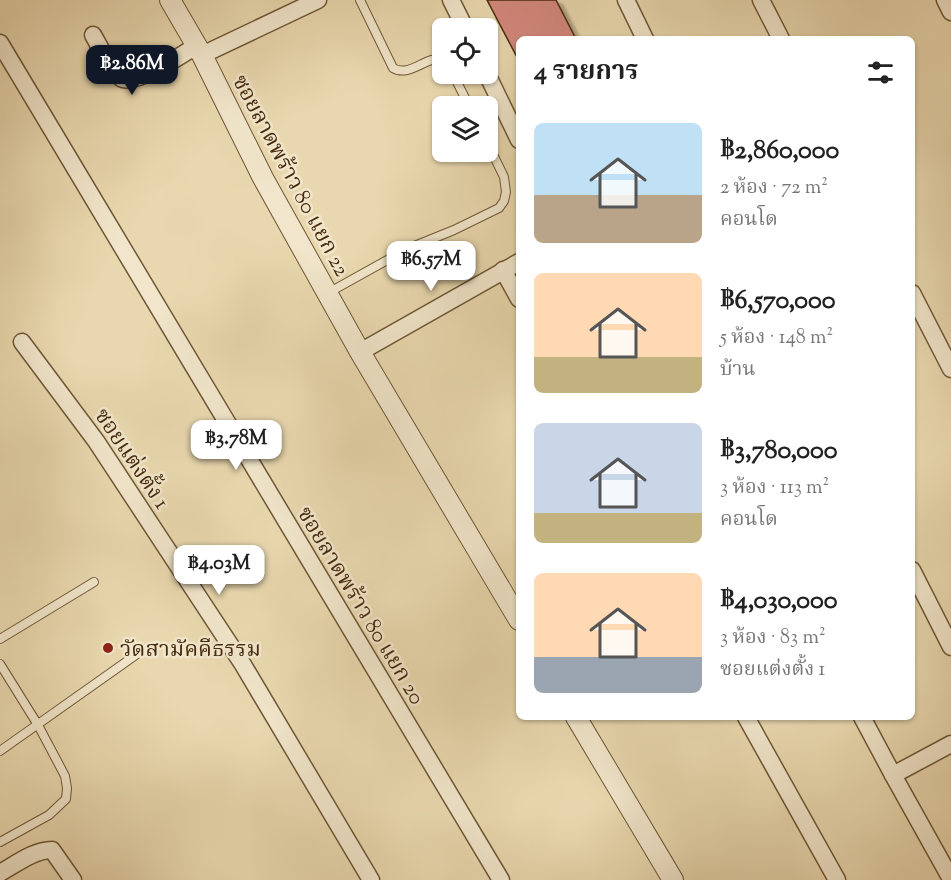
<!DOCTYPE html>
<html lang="th">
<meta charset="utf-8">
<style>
:root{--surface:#fff;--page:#f2f2f2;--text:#222;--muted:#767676;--accent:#111827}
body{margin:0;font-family:"Sorts Mill Goudy","Noto Serif Thai",serif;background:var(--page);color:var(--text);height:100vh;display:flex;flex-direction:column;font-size:22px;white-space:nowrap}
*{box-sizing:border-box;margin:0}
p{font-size:20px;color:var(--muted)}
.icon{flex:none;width:33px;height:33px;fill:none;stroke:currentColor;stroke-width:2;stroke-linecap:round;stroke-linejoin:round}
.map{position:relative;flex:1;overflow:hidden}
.panel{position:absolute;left:516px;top:36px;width:399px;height:684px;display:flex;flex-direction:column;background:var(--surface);border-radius:9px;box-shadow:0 2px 4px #0004}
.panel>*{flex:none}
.controls{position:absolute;left:432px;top:18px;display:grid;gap:12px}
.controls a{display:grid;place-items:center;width:66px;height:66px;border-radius:9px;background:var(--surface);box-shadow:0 2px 4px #0004;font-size:30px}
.price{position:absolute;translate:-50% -51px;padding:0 14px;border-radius:12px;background:#fff;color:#222;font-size:20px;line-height:39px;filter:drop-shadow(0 2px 3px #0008)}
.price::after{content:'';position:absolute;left:50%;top:36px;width:18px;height:14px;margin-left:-9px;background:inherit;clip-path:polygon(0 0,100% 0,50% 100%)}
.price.active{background:var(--accent);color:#fff}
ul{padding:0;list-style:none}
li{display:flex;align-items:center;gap:18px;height:150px;padding:0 18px}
li span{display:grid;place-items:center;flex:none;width:168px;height:120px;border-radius:9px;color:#555}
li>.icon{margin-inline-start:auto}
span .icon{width:72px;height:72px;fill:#fffc;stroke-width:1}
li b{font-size:26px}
h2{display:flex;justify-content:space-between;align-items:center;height:72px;padding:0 18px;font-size:26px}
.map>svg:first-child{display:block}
.building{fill:#d2887b;stroke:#462a0d;stroke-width:1.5;filter:url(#shadow)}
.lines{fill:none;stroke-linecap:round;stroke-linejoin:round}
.service-casing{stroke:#6f5636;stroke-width:10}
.minor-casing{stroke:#6f5636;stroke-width:19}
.tertiary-casing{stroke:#6f5636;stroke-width:22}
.service{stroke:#f1e6cb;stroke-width:8}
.minor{stroke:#f1e6cb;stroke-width:16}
.tertiary{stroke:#f1e6cb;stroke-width:20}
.poi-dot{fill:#8f2418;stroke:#f1e6cb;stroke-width:2}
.labels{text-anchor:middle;stroke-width:5;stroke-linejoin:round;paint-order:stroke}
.street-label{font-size:22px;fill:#462a0d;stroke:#f1e6cb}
.poi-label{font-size:22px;fill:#462a0d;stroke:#f1e6cb;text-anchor:start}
</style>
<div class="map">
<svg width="951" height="880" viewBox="0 0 951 880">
<defs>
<filter id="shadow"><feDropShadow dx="6" dy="4" stdDeviation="1.5" flood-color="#0004"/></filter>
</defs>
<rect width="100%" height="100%" fill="#e9d8af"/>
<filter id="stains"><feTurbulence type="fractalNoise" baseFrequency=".00333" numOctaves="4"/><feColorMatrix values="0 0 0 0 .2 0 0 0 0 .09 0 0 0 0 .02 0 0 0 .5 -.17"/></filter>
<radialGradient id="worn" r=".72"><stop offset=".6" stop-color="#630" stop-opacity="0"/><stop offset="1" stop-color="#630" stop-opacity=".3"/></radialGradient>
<path class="building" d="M487,0H556L576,39H519V61Z"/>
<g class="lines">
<g class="service-casing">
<g id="service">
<path d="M360,0L393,68C409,78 426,56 442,59"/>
<path d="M453,74L469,106"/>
<path d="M328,293L407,249L454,230L499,208L504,201L506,192L504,177L488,144"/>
<path d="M0,639L94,582"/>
<path d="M0,664L38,725L65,776L67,788L66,799L49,815L0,842"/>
<path d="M0,751L140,652"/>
</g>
</g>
<g class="minor-casing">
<g id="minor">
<path d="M451,0L465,28"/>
<path d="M626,0L645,39"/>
<path d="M761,0L781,39"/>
<path d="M945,0L951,12"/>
<path d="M93,35C99,45 112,72 121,78C134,87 183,54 196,46"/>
<path d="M0,43L501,880"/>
<path d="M202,55L318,0"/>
<path d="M487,74L519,140"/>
<path d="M503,270L519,299"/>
<path d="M912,293L951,369"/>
<path d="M22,342L96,441L242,663L371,880"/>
<path d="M360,352L519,262"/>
<path d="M912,570L951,647"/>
<path d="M746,717L837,880"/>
<path d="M862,717L893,775L951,879"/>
<path d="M893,775L951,744"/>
<path d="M0,873C16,864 34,850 52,850L73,880"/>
</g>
</g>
<g class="tertiary-casing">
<g id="tertiary">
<path d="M170,0L202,55L263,178L360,352L519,620"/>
<path d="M576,717L673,880"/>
</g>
</g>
<use href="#service" class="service"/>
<use href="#minor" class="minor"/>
<use href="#tertiary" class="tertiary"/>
</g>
<circle class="poi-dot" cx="108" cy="648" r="6"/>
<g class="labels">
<g class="street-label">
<text transform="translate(292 175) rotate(62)" y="8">ซอยลาดพร้าว 80 แยก 22</text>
<text transform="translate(133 458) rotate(56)" y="8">ซอยแต่งตั้ง 1</text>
<text transform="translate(362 605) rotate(59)" y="8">ซอยลาดพร้าว 80 แยก 20</text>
</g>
<g class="poi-label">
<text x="120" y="656">วัดสามัคคีธรรม</text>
</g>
</g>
<rect width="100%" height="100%" filter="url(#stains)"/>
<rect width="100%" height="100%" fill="url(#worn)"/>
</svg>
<div class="controls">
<a><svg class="icon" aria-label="locate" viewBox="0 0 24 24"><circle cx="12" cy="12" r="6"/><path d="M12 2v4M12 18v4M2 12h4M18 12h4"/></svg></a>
<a><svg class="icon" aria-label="layers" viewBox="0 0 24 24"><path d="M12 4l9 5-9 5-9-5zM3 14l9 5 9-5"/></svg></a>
</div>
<b class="price active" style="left:132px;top:96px">฿2.86M</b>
<b class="price" style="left:431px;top:292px">฿6.57M</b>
<b class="price" style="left:236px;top:471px">฿3.78M</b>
<b class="price" style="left:219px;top:596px">฿4.03M</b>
<section class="panel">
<h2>4 รายการ<svg class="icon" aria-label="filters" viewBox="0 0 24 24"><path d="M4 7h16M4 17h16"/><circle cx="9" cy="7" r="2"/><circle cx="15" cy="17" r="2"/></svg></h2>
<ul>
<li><span style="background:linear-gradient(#bfe0f5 60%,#b9a48a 0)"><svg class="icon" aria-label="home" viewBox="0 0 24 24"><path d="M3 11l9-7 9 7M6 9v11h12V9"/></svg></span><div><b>฿2,860,000</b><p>2 ห้อง · 72 m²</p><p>คอนโด</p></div></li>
<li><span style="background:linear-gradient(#ffd9b3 70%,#c2b280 0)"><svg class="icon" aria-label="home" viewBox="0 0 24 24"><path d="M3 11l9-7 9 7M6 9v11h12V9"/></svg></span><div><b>฿6,570,000</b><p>5 ห้อง · 148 m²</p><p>บ้าน</p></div></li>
<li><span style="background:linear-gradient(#c9d6e8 75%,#c2b280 0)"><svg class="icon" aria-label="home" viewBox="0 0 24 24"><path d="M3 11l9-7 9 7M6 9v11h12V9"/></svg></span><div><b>฿3,780,000</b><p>3 ห้อง · 113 m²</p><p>คอนโด</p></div></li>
<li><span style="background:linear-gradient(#ffd9b3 70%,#9aa5b1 0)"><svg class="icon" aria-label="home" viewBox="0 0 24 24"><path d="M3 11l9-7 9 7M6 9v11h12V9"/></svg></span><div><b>฿4,030,000</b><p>3 ห้อง · 83 m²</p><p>ซอยแต่งตั้ง 1</p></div></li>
</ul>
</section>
</div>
